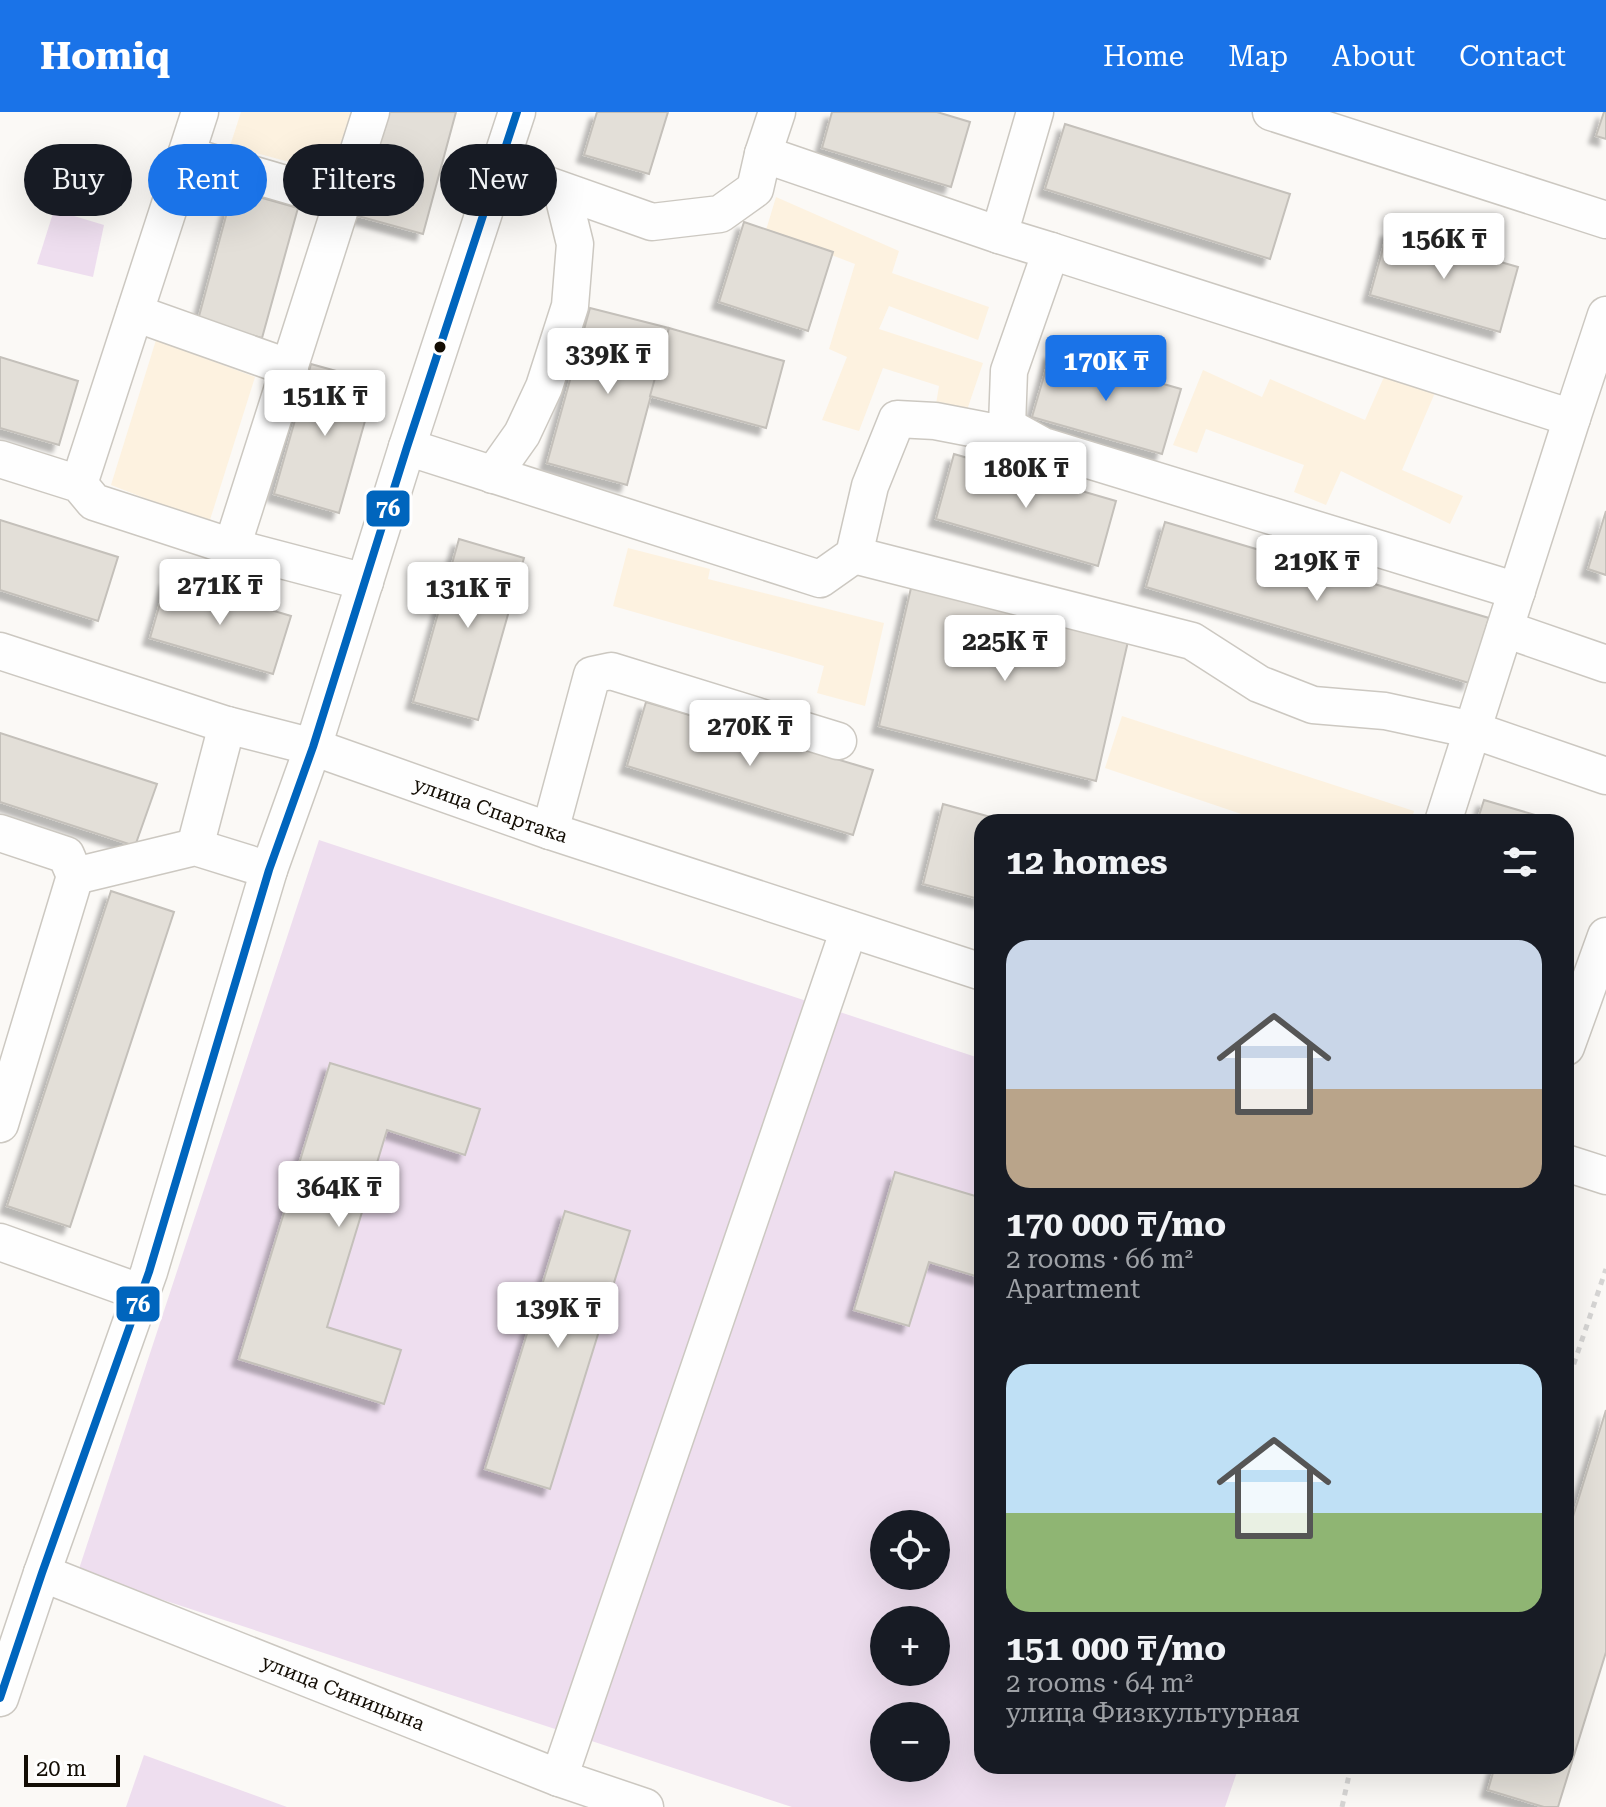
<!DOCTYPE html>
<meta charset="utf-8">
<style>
:root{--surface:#171b24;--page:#242831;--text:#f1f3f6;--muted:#9ea1a6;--accent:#1a73e8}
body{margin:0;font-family:"Roboto Serif",serif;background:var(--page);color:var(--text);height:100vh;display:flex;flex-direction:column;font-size:30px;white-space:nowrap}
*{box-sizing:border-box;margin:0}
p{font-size:26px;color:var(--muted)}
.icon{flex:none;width:44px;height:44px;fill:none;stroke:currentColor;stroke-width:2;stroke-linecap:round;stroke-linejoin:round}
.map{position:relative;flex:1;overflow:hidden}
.side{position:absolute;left:974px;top:702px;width:600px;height:960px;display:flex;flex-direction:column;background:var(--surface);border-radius:24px;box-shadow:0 8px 32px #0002}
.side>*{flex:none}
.guide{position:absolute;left:24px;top:32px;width:760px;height:72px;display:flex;gap:16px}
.fabs{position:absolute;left:870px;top:1398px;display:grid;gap:16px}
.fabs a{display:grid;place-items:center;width:80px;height:80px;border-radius:50%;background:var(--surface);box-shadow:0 8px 32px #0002;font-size:40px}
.scale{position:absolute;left:24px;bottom:20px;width:96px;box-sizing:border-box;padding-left:8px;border:4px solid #130d04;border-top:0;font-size:22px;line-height:28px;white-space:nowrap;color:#130d04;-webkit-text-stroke:6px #fff;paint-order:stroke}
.price{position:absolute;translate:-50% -68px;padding:0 18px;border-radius:8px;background:#fff;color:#222;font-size:26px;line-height:52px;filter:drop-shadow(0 2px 4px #0008)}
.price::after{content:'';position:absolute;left:50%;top:48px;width:24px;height:18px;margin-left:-12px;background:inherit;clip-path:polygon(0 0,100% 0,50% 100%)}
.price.selected{background:var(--accent);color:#fff}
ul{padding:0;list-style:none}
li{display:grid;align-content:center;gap:16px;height:424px;padding:0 32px}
li span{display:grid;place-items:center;height:248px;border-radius:24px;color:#555}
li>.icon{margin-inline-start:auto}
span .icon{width:144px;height:144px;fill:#fffc;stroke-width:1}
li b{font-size:34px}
h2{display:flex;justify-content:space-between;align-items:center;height:96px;padding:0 32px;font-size:34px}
.tag{padding:0 28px;border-radius:36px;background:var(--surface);box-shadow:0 8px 32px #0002;font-size:28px;line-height:72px}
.tag.selected{background:var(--accent);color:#fff}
header{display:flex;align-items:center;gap:48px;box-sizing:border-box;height:112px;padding:0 40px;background:var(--accent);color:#fff}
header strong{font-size:38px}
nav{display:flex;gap:44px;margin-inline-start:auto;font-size:28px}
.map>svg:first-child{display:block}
.built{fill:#fdf2e0}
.green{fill:#eedeef;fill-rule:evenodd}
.building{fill:#e3dfd8;stroke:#c4c0ba;stroke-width:2;filter:url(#shadow)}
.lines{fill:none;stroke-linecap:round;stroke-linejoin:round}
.minor-casing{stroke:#ccc8c1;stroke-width:39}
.path{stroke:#d6d5d4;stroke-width:5;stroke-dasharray:6 6;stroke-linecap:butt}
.minor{stroke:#fefefe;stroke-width:36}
.bus-1-casing{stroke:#fff;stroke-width:14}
.bus-1{stroke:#0065bd;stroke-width:8}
.bus-dot{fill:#130d04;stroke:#fff;stroke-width:3}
.labels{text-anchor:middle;stroke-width:8;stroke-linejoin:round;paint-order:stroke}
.street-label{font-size:20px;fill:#130d04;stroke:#fff}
.line-badge{stroke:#fff;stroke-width:3}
.badge-label{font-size:22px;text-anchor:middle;font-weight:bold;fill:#fff}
</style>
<header>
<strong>Homiq</strong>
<nav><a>Home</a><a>Map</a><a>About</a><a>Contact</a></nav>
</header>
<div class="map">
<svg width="1606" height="1695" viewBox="0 0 1606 1695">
<defs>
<filter id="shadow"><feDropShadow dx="-7" dy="7" stdDeviation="2" flood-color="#0004"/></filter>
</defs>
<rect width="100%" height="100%" fill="#fbf9f6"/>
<g class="built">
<path d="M241,0H352L330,61L230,34Z"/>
<path d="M776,85L899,139L892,161L989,195L978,228L889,194L879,217L983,251L966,301L936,292L939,274L883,256L859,319L822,308L847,245L829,237L855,152L766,118Z"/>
<path d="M156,228L255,265L209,411L111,373Z"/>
<path d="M1203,258L1262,285L1270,267L1365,308L1387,258L1437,276L1402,358L1463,384L1450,412L1341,359L1326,393L1294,380L1304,353L1206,317L1197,341L1173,333Z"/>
<path d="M628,436L710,457L708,467L884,511L865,594L817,581L824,554L613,494Z"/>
<path d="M1122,604L1414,699L1411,710H1265L1105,656Z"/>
</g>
<g class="green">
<path d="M54,98L104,113L93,165L37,152Z"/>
<path d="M319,728L982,947V1654H1239L1225,1695H792L78,1460ZM884,1412H936V1464H884ZM884,1508H936V1560H884ZM884,1604H936V1656H884Z"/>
<path d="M144,1643L287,1695H126Z"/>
</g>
<g class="building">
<path d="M387,0H456L423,122L358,104Z"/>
<path d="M597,0H668L649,62L584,43Z"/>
<path d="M832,0H937L970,10L951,75L822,36Z"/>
<path d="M1604,0H1606V27L1596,24Z"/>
<path d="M1065,12L1290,82L1270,147L1045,77Z"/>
<path d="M233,78L298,96L262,226L198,208Z"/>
<path d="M744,110L833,140L808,219L719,190Z"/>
<path d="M1388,118L1518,155L1500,220L1370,183Z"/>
<path d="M590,196L669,216L627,373L547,351Z"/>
<path d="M669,216L784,249L766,316L650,284Z"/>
<path d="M1051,240L1181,277L1162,342L1032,305Z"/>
<path d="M0,245L78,269L59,333L0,316Z"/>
<path d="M311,252L376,270L339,401L274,382Z"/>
<path d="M954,342L1116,389L1098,454L936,407Z"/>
<path d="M1606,399V463L1588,457Z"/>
<path d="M0,408L118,445L98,509L0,478Z"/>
<path d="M1165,410L1489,506L1469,571L1146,475Z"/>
<path d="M459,427L524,446L478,608L413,590Z"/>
<path d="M167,467L291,504L273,562L150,526Z"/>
<path d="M911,476L1129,525L1096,669L879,614Z"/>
<path d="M646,590L873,658L853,723L627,654Z"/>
<path d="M0,621L157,672L135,734L0,690Z"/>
<path d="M1484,688L1549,707L1548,710H1477Z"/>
<path d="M943,692L1009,710H982V788L923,772Z"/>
<path d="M111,779L174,800L70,1115L7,1094Z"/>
<path d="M330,951L480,997L465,1043L387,1018L327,1215L401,1238L384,1292L239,1247Z"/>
<path d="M895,1060L982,1086V1166L929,1150L909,1214L854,1198Z"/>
<path d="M565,1099L630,1119L550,1377L485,1357Z"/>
<path d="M1606,1298V1540L1558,1695H1544L1488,1678L1495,1654H1566V1427Z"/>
</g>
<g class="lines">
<g class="minor-casing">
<g id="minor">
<path d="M1271,0L1606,108"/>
<path d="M186,43L343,89"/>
<path d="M499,56L652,110L720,102L755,77L763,42L777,0"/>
<path d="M999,123L1035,0"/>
<path d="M1051,139L1572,306L1606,203"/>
<path d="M135,201L290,256"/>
<path d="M1007,314L1043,334L1517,479"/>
<path d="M407,335L820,467L854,443L870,374L897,307L935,309L992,320L1007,314L1009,259L1051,139L999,123L763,42"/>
<path d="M0,347L79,372L94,390L232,435L365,470"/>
<path d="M493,363L522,322L544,275L570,194L575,132L562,79"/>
<path d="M79,372L200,0"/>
<path d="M232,435L371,0"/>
<path d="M854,443L1192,529L1259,572L1313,593L1385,599L1473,618L1606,664"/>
<path d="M1505,517L1606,552"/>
<path id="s1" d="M0,539L227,613L313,635L550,719L982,860"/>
<path d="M1443,710L1572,306"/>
<path d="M550,719L592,563L611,559L838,629"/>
<path d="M0,721L66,743L75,764L0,1012"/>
<path d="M195,735L227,613"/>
<path d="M75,764L195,735L269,758"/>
<path d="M1566,935L1606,824"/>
<path d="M1566,1051L1606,1064"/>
<path d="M0,1130L142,1181"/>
<path id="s2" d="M42,1461L559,1666L645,1695"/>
<path d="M0,1586L42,1461L149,1160L269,758L313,635L407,335L517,0"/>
<path d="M559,1666L849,817"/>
</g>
</g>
<g class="path">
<path d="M1566,1275L1606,1157"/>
<path d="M1342,1695L1351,1654"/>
</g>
<use href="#minor" class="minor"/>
<g class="bus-1-casing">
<path id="bus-1" d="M0,1586L42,1461L149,1160L269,758L313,635L407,335L517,0"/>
</g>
<use href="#bus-1" class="bus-1"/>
</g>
<circle class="bus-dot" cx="440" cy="235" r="7"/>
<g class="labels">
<g class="street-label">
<text dy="7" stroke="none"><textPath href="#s1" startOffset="516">улица Спартака</textPath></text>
<text dy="7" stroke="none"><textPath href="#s2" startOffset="324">улица Синицына</textPath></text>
</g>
</g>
<g class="line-badge">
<rect x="365" y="377" width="46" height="39" rx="8" fill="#0065bd"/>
<rect x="115" y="1173" width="46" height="38" rx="8" fill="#0065bd"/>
</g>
<g class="badge-label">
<text x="388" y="404">76</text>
<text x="138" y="1200">76</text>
</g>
</svg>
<div class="fabs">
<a><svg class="icon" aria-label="locate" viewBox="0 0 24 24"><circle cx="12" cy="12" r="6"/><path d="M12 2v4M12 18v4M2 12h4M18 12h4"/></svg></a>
<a>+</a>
<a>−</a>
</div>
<div class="scale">20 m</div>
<b class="price" style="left:1444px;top:169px">156K ₸</b>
<b class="price" style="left:608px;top:284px">339K ₸</b>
<b class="price selected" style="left:1106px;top:291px">170K ₸</b>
<b class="price" style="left:325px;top:326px">151K ₸</b>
<b class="price" style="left:1026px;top:398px">180K ₸</b>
<b class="price" style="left:1317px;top:491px">219K ₸</b>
<b class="price" style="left:220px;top:515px">271K ₸</b>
<b class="price" style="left:468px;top:518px">131K ₸</b>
<b class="price" style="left:1005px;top:571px">225K ₸</b>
<b class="price" style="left:750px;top:656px">270K ₸</b>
<b class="price" style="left:339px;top:1117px">364K ₸</b>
<b class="price" style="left:558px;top:1238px">139K ₸</b>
<div class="guide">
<a class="tag">Buy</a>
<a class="tag selected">Rent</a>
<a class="tag">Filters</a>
<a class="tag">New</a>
</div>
<section class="side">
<h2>12 homes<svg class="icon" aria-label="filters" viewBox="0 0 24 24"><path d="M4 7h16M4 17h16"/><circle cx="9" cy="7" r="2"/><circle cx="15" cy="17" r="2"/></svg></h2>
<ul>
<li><span style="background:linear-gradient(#c9d6e8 60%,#b9a48a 0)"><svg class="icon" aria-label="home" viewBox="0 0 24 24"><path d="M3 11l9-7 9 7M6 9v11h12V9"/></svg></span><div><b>170 000 ₸/mo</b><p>2 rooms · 66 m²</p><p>Apartment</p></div></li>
<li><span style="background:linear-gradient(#bfe0f5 60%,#8fb573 0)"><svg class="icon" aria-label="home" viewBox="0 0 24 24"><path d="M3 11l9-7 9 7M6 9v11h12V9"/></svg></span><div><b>151 000 ₸/mo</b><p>2 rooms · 64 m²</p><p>улица Физкультурная</p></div></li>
</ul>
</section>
</div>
